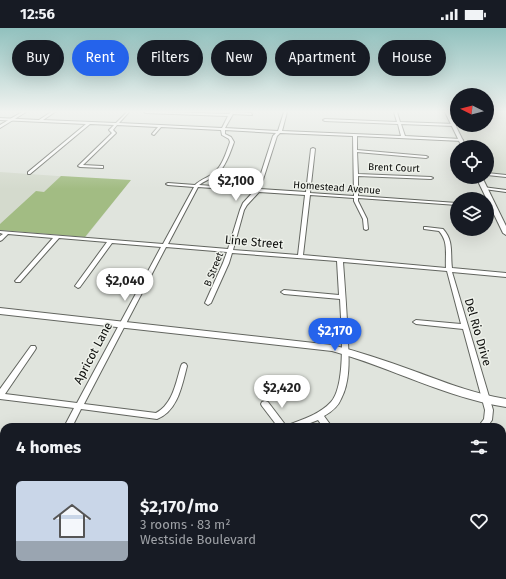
<!DOCTYPE html>
<meta charset="utf-8">
<style>
:root{--surface:#171b24;--page:#20242c;--text:#f1f3f6;--muted:#9ea1a6;--line:#363941;--accent:#2563eb}
body{margin:0;font-family:"Fira Sans",sans-serif;background:var(--page);color:var(--text);height:100vh;display:flex;flex-direction:column;font-size:15px;white-space:nowrap}
*{box-sizing:border-box;margin:0}
p{font-size:13px;color:var(--muted)}
.icon{flex:none;width:22px;height:22px;fill:none;stroke:currentColor;stroke-width:2;stroke-linecap:round;stroke-linejoin:round}
.map{position:relative;flex:1;overflow:hidden}
.sheet{position:absolute;left:0px;top:395px;width:506px;height:156px;display:flex;flex-direction:column;background:var(--surface);border-radius:12px 12px 0 0;box-shadow:0 4px 16px #0002}
.sheet>*{flex:none}
.hud{position:absolute;left:12px;top:12px;width:482px;height:36px;display:flex;gap:8px}
.needle{width:26px;rotate:276deg}
.tools{position:absolute;left:450px;top:60px;display:grid;gap:8px}
.tools a{display:grid;place-items:center;width:44px;height:44px;border-radius:50%;background:var(--surface);box-shadow:0 4px 16px #0002;font-size:20px}
.price{position:absolute;translate:-50% -34px;padding:0 9px;border-radius:14px;background:#fff;color:#222;font-size:13px;line-height:26px;filter:drop-shadow(0 1px 2px #0008)}
.price::after{content:'';position:absolute;left:50%;top:24px;width:12px;height:9px;margin-left:-6px;background:inherit;clip-path:polygon(0 0,100% 0,50% 100%)}
.price.active{background:var(--accent);color:#fff}
ul{padding:0;list-style:none}
li{display:flex;align-items:center;gap:12px;height:100px;padding:0 16px}
li+li{border-top:1px solid var(--line)}
li span{display:grid;place-items:center;flex:none;width:112px;height:80px;border-radius:6px;color:#555}
li>.icon{margin-inline-start:auto}
span .icon{width:48px;height:48px;fill:#fffc;stroke-width:1}
li b{font-size:17px}
h2{display:flex;justify-content:space-between;align-items:center;height:48px;padding:0 16px;font-size:17px}
.tag{padding:0 14px;border-radius:18px;background:var(--surface);box-shadow:0 4px 16px #0002;font-size:14px;line-height:36px}
.tag.active{background:var(--accent);color:#fff}
.status{display:flex;justify-content:space-between;align-items:center;height:28px;padding:0 20px;background:var(--surface);direction:ltr}
.status svg{height:11px;fill:currentColor}
.map>svg:first-child{display:block}
.built{fill:#d4dacd}
.green{fill:#a2bc83}
.lines{fill:none;stroke-linecap:round;stroke-linejoin:round}
.minor-casing{stroke:#62655f;stroke-width:2}
.tertiary-casing{stroke:#62655f;stroke-width:2}
.minor{fill:#fff;fill-rule:evenodd}
.tertiary{fill:#fff;fill-rule:evenodd}
.labels{text-anchor:middle;stroke-width:3;stroke-linejoin:round;paint-order:stroke}
.far-street-label{font-size:10px;fill:#0c0d0b;stroke:#eef1ea}
.street-label{font-size:12px;fill:#0c0d0b;stroke:#eef1ea}
</style>
<div class="status"><b>12:56</b><svg viewBox="0 0 49 12"><path d="M0 12V9h3v3zM5 12V6h3v6zM10 12V3h3v9zM15 12V0h3v12zM26 1h20v11H26zM47 4h2v5h-2z"/></svg></div>
<div class="map">
<svg width="506" height="551" viewBox="0 0 506 551">
<rect width="100%" height="100%" fill="#e0e4dd"/>
<g class="built">
<path d="M448,84H457V97H487V84H506V148L487,147V119H467Z"/>
<path d="M0,144L130,153L85,210L0,202Z"/>
<path d="M506,433V551H435L438,547H502V440Z"/>
</g>
<path class="green" d="M61,148L131,152L85,209L0,202V196L36,163L44,164Z"/>
<g class="lines">
<g class="minor-casing">
<g id="minor">
<path d="M51,84H55L43,92L116,95L127,84H129L119,95L222,100L228,88L146,85L144,84H165L229,86L231,84L251,85L252,87L233,86L225,100L278,103L284,84H287L282,103L401,108L398,96L325,93L323,92L325,91L397,94L394,84H397L400,94L455,96L456,97L454,98L401,96L405,108L461,111L463,112L462,113L357,108V122L426,128L428,129L426,130L357,124L358,146L431,149L433,150L431,151L358,148V168L457,175V177L358,170V173L367,191L368,201L366,202L364,201L363,191L354,173V170L310,167L303,227L446,240C445,227 449,214 439,203L424,201V199H426L443,201C454,213 450,225 452,240L506,245V249L452,244L493,382L492,392L487,399H478L484,391L485,382L463,301L416,296L413,294L416,292L461,296L447,243L343,234C345,261 347,287 348,314C349,332 350,354 341,371C338,379 331,384 324,388L332,399H323L318,392L300,399H287L288,397C304,391 320,386 331,374C347,356 341,294 340,271L284,266L281,264L284,262L339,267L337,233L232,225L229,235L211,275L208,277L205,275L223,235L227,224L166,219L84,376L156,385C173,376 176,354 181,338L182,336L184,335L186,336L187,338C182,357 178,383 157,391L81,381L72,399H64L74,380L0,371V361L31,318H35L36,320L35,322L5,366L77,375L161,219L112,215L80,259L78,260L75,258L107,214L59,210L20,254H16L15,253L16,252L53,210L8,206L2,212L0,213V208L3,206L0,205V203L163,216L194,159L168,157L166,156L168,155L195,157C200,152 206,150 211,147C222,140 226,125 230,114L229,111L222,107L221,102L161,99L154,107L152,106L158,99L117,97L113,102L116,105L115,106L83,137L102,138H103V140L80,139L78,138L79,137L112,105L109,102L114,97L90,96L30,146H28V144L86,96L0,92V90L39,92ZM225,102L276,105L273,108L256,161L199,157C204,153 211,151 216,147C225,140 230,125 234,114L231,109L225,106ZM280,105L353,108L354,168L310,165L315,121L313,120L311,121L306,164L260,161L277,108ZM198,159L254,163L243,175L240,182L228,221L168,216ZM259,164L305,167L298,227L233,222L244,182L247,177Z"/>
<path d="M487,145L506,147V149L487,147Z"/>
<path d="M483,159L506,162V164L484,161H483Z"/>
<path d="M487,177H493L495,178L493,179H487Z"/>
<path d="M265,373L268,374L287,399H278L262,378L261,376L262,374Z"/>
<rect x="0" y="448" width="4" height="8"/>
<path d="M4,509V523L0,526V512Z"/>
<path d="M229,547H239L237,551H227Z"/>
</g>
</g>
<g class="tertiary-casing">
<g id="tertiary">
<path d="M22,84H26L0,100V97Z"/>
<path d="M445,84H449L466,119H462Z"/>
<path d="M476,149H482L506,198V207L503,205Z"/>
<path d="M0,280L332,317C360,324 387,333 414,343C444,354 474,366 506,371V379C447,370 390,339 332,323L0,286Z"/>
</g>
</g>
<use href="#minor" class="minor"/>
<use href="#tertiary" class="tertiary"/>
</g>
<linearGradient id="sky" x2="0" y2="1"><stop stop-color="#91c1be"/><stop offset="0.52" stop-color="#f1f3f0"/><stop offset="1" stop-color="#f1f3f0" stop-opacity="0"/></linearGradient>
<rect width="506" height="161" fill="url(#sky)"/>
<g class="labels">
<g class="far-street-label">
<text transform="translate(394 139) rotate(2)" y="4">Brent Court</text>
<text transform="translate(337 159) rotate(4)" y="4">Homestead Avenue</text>
<text transform="translate(213 241) rotate(-68)" y="4">B Street</text>
</g>
<g class="street-label">
<text transform="translate(254 214) rotate(5)" y="4">Line Street</text>
<text transform="translate(478 304) rotate(74)" y="4">Del Rio Drive</text>
<text transform="translate(93 325) rotate(-62)" y="4">Apricot Lane</text>
</g>
</g>
</svg>
<div class="tools">
<a><svg class="needle" viewBox="-14 -14 28 28"><path d="M0-13l5 13h-10z" fill="#e53935"/><path d="M0 13l5-13h-10z" fill="#9ea1a6"/></svg></a>
<a><svg class="icon" aria-label="locate" viewBox="0 0 24 24"><circle cx="12" cy="12" r="6"/><path d="M12 2v4M12 18v4M2 12h4M18 12h4"/></svg></a>
<a><svg class="icon" aria-label="layers" viewBox="0 0 24 24"><path d="M12 4l9 5-9 5-9-5zM3 14l9 5 9-5"/></svg></a>
</div>
<b class="price" style="left:236px;top:174px">$2,100</b>
<b class="price" style="left:125px;top:274px">$2,040</b>
<b class="price active" style="left:335px;top:324px">$2,170</b>
<b class="price" style="left:282px;top:381px">$2,420</b>
<div class="hud">
<a class="tag">Buy</a>
<a class="tag active">Rent</a>
<a class="tag">Filters</a>
<a class="tag">New</a>
<a class="tag">Apartment</a>
<a class="tag">House</a>
</div>
<section class="sheet">
<h2>4 homes<svg class="icon" aria-label="filters" viewBox="0 0 24 24"><path d="M4 7h16M4 17h16"/><circle cx="9" cy="7" r="2"/><circle cx="15" cy="17" r="2"/></svg></h2>
<ul>
<li><span style="background:linear-gradient(#c9d6e8 75%,#9aa5b1 0)"><svg class="icon" aria-label="home" viewBox="0 0 24 24"><path d="M3 11l9-7 9 7M6 9v11h12V9"/></svg></span><div><b>$2,170/mo</b><p>3 rooms · 83 m²</p><p>Westside Boulevard</p></div><svg class="icon" aria-label="heart" viewBox="0 0 24 24"><path d="M12 20l-8-8c-3-5 5-10 8-4 3-6 11-1 8 4z"/></svg></li>
</ul>
</section>
</div>
